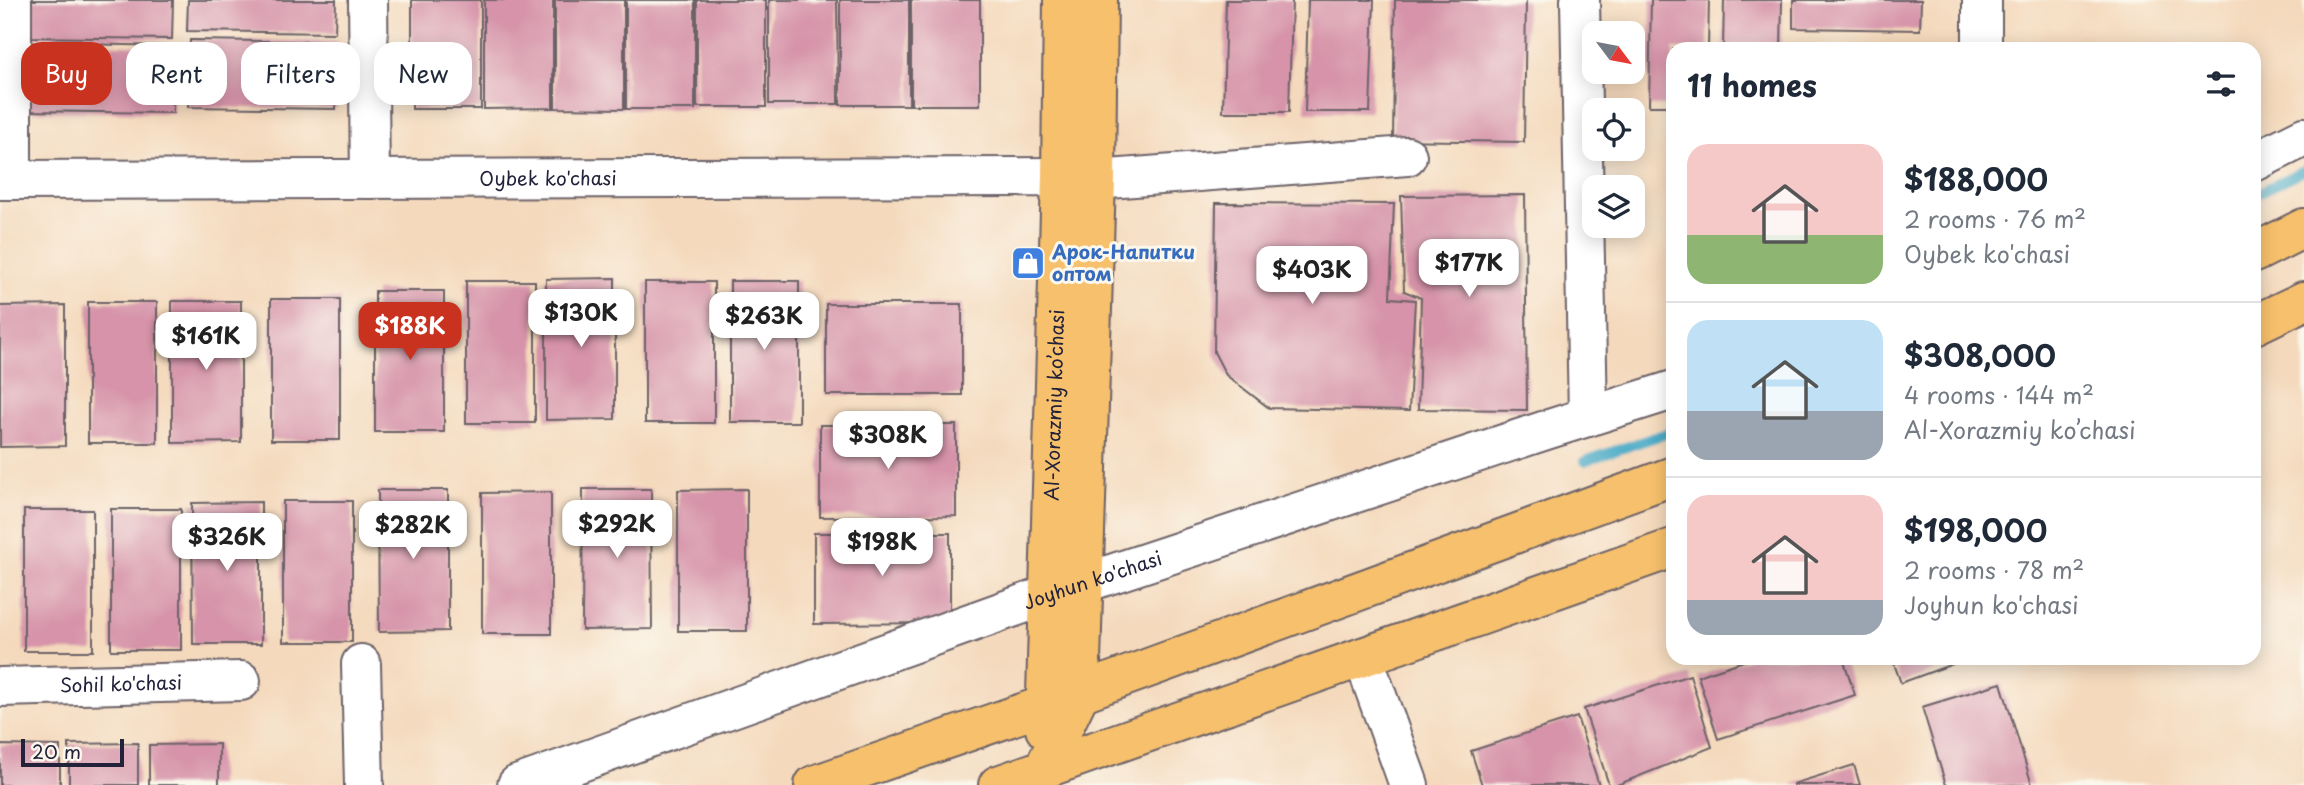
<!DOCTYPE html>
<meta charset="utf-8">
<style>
:root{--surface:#fff;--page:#f6f6f7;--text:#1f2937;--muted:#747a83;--line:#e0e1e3;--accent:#c8321e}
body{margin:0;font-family:"Playpen Sans",sans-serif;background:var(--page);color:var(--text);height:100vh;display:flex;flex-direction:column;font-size:26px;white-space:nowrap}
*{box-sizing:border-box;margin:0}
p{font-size:23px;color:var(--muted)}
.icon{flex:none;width:38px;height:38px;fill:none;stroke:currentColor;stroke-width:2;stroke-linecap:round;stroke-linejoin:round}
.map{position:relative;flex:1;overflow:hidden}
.side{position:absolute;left:1666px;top:42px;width:595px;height:623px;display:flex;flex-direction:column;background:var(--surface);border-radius:21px;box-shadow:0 4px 18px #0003}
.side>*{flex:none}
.guide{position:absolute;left:21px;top:42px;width:665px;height:63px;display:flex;gap:14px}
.needle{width:46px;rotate:122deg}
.buttons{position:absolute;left:1582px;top:21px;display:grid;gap:14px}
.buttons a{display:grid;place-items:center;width:63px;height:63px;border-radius:14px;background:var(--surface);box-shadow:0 4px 18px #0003;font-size:35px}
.scale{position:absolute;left:21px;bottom:18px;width:103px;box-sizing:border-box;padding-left:7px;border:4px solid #22223b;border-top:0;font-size:19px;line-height:24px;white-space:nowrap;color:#22223b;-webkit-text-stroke:5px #fbf7ec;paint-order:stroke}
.price{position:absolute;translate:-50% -60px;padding:0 16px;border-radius:14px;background:#fff;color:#222;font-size:23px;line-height:46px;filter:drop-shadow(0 2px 4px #0008)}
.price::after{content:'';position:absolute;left:50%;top:42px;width:21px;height:16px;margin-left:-10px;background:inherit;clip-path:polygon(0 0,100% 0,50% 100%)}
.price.selected{background:var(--accent);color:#fff}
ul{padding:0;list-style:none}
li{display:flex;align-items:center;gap:21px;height:175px;padding:0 21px}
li+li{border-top:2px solid var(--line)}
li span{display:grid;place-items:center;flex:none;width:196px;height:140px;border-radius:21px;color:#555}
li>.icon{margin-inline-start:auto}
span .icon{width:84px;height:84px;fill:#fffc;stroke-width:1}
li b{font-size:30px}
h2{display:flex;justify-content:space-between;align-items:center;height:84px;padding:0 21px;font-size:30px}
.pill{padding:0 24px;border-radius:21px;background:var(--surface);box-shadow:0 4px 18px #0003;font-size:24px;line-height:63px}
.pill.selected{background:var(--accent);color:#fff}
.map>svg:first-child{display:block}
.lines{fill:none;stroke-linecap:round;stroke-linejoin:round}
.stream{stroke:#48aac7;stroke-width:10}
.building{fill:#d693a9}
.minor-casing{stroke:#6c6268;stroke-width:42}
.major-casing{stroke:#6c6268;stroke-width:42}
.minor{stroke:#fff;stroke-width:38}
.major{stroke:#f7c06c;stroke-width:38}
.labels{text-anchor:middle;stroke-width:6;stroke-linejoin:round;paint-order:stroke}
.street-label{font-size:19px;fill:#22223b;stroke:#fbf7ec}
.shop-label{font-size:19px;font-weight:bold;fill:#366cbe;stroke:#fbf7ec;text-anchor:start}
</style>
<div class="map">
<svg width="2304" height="785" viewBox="0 0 2304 785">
<rect width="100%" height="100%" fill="#fbf7ec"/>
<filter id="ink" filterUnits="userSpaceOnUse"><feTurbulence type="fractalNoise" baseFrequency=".0143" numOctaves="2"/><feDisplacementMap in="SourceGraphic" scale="14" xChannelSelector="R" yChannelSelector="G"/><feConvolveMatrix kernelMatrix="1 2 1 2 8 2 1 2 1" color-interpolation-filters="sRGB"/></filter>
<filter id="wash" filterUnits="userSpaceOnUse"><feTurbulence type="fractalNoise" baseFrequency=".00686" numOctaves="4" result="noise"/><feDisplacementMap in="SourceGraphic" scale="28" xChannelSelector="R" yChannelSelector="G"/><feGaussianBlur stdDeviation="1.57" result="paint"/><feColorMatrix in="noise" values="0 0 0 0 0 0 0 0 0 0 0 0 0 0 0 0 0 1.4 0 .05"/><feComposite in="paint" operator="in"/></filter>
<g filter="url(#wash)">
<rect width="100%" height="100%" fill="#f4d9bc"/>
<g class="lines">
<g class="stream">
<path d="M2254,195L2304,170"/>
<path d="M1585,461L1673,431"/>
</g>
</g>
<g id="blocks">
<g class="building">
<path d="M24,0H173L172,39L23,37Z"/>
<path d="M188,0H336L335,33L187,31Z"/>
<rect x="412" y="0" width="69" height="109"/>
<path d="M484,0H553V108L484,109Z"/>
<path d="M555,0H624V109L555,108Z"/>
<rect x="626" y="0" width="69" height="109"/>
<rect x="697" y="0" width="69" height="107"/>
<path d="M769,0H837L838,104H769Z"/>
<rect x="840" y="0" width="69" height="105"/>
<rect x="911" y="0" width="69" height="105"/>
<path d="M1226,0H1292L1289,112H1223Z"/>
<path d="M1308,0H1374L1370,112H1305Z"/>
<path d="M1395,0H1526L1524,142L1393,140Z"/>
<path d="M1651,0H1709L1708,49H1673V106H1649Z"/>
<path d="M1724,0H1782L1781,49H1723Z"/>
<path d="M1793,0H1921L1920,30L1793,28Z"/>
<path d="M190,40L338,42L336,109L188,107Z"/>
<path d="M26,43L174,46L173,113L24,111Z"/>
<path d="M1525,195L1527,410L1418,409L1421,298L1404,291L1401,196Z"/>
<path d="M1216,203L1394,204L1390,298L1415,300L1409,411L1269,408L1226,375L1214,352Z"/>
<path d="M615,278V419L546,420V279Z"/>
<rect x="466" y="281" width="69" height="142"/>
<rect x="730" y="281" width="69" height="141"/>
<rect x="645" y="282" width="69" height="141"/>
<rect x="375" y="291" width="69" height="141"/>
<rect x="271" y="299" width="69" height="141"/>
<path d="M172,301H241V442L172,443Z"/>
<rect x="88" y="302" width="69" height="141"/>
<rect x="826" y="304" width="136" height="91"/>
<path d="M65,305V446L0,447V306Z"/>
<path d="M820,425H956V516L820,517Z"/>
<path d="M583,489H651L652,629L582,630Z"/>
<path d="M747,489V631H678V490Z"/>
<path d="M378,490H448V631L379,632Z"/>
<path d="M551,492V634H482V493Z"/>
<rect x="283" y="501" width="69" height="141"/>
<path d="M261,502V644H193L192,503Z"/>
<rect x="111" y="509" width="70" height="141"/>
<rect x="24" y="510" width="69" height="141"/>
<path d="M814,533H950V623L814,624Z"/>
<path d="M1753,658H1843L1855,695L1718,739L1698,676Z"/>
<path d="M1892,658H1969L1901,683Z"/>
<path d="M1690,675L1712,747L1617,785H1609L1584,709Z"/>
<path d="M2001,683L2032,785H1946L1922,707Z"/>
<path d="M1577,717L1599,785H1482L1471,751Z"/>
<path d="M138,743V785H69V744Z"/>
<path d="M219,744V785H149V745Z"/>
<path d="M0,745L60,746V785H0Z"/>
<path d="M1854,765L1860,785H1793V784Z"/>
</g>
</g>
</g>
<g filter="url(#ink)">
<use href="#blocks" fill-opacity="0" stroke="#6c6268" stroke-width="2"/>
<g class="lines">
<g class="minor-casing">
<g id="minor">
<path d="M12,0V180"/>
<path d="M368,0L370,179"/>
<path d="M1580,0L1588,417"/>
<path d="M1982,49V0"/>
<path d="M2254,162L2304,137"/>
<path id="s1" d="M0,180L1061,177L1096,180L1407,156"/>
<path d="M1363,657L1409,785"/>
<path d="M361,664L364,785"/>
<path id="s2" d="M0,687L241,681"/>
<path id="s3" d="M517,785L1048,595L1546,430L1673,390"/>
</g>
</g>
<g class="major-casing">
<g id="major">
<path d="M2254,253L2304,228"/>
<path d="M2254,325L2304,301"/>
<path id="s4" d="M1045,729L1061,177L1063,0"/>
<path d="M1043,770L1080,693L1096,180L1098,0"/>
<path d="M814,785L1080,693L1673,476"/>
<path d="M998,785L1673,548"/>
</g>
</g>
<use href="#minor" class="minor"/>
<use href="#major" class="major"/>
</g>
</g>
<defs>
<g id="shop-square" transform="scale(1.75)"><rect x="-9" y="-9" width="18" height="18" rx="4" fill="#3f7fe0" stroke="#fbf7ec"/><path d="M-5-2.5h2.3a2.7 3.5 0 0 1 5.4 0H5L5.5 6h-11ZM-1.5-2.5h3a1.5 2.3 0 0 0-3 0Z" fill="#fff"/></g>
</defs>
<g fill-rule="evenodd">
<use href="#shop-square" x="1028" y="263"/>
</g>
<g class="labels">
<g class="street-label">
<text dy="7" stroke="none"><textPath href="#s1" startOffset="548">Oybek ko'chasi</textPath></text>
<text dy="7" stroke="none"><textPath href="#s4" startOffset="324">Al-Xorazmiy ko’chasi</textPath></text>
<text dy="7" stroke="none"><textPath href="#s3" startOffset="611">Joyhun ko'chasi</textPath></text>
<text dy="7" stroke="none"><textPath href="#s2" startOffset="121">Sohil ko'chasi</textPath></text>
</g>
<g class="shop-label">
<text x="1052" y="259">Арок-Напитки<tspan x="1052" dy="22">оптом</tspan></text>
</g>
</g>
</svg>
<div class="buttons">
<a><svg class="needle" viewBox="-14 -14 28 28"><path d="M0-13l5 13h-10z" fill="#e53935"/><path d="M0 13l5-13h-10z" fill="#747a83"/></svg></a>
<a><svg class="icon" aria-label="locate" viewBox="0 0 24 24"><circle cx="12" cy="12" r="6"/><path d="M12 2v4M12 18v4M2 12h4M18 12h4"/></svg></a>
<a><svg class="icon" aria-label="layers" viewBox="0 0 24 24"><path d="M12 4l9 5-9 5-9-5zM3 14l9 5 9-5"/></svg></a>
</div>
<div class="scale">20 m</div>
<b class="price" style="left:1469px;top:299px">$177K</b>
<b class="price" style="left:1312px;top:306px">$403K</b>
<b class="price" style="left:581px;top:349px">$130K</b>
<b class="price" style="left:764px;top:352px">$263K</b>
<b class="price selected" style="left:410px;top:362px">$188K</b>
<b class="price" style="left:206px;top:372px">$161K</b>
<b class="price" style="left:888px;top:471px">$308K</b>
<b class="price" style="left:617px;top:560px">$292K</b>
<b class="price" style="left:413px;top:561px">$282K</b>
<b class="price" style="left:227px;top:573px">$326K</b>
<b class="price" style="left:882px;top:578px">$198K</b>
<div class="guide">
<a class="pill selected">Buy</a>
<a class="pill">Rent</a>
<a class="pill">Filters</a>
<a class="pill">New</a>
</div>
<section class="side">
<h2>11 homes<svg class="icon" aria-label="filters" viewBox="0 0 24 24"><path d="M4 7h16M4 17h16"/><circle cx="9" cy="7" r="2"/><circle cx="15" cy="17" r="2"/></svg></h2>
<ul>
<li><span style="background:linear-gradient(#f6c9c9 65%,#8fb573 0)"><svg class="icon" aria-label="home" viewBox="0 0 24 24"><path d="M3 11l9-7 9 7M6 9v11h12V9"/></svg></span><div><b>$188,000</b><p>2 rooms · 76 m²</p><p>Oybek ko'chasi</p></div></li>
<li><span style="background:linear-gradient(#bfe0f5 65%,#9aa5b1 0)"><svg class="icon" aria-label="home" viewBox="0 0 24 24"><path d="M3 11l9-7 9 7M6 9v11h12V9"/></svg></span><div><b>$308,000</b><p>4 rooms · 144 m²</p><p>Al-Xorazmiy ko’chasi</p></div></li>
<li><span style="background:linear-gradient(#f6c9c9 75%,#9aa5b1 0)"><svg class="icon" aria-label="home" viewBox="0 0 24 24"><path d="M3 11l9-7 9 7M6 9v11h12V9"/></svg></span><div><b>$198,000</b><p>2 rooms · 78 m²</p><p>Joyhun ko'chasi</p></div></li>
</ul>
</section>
</div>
